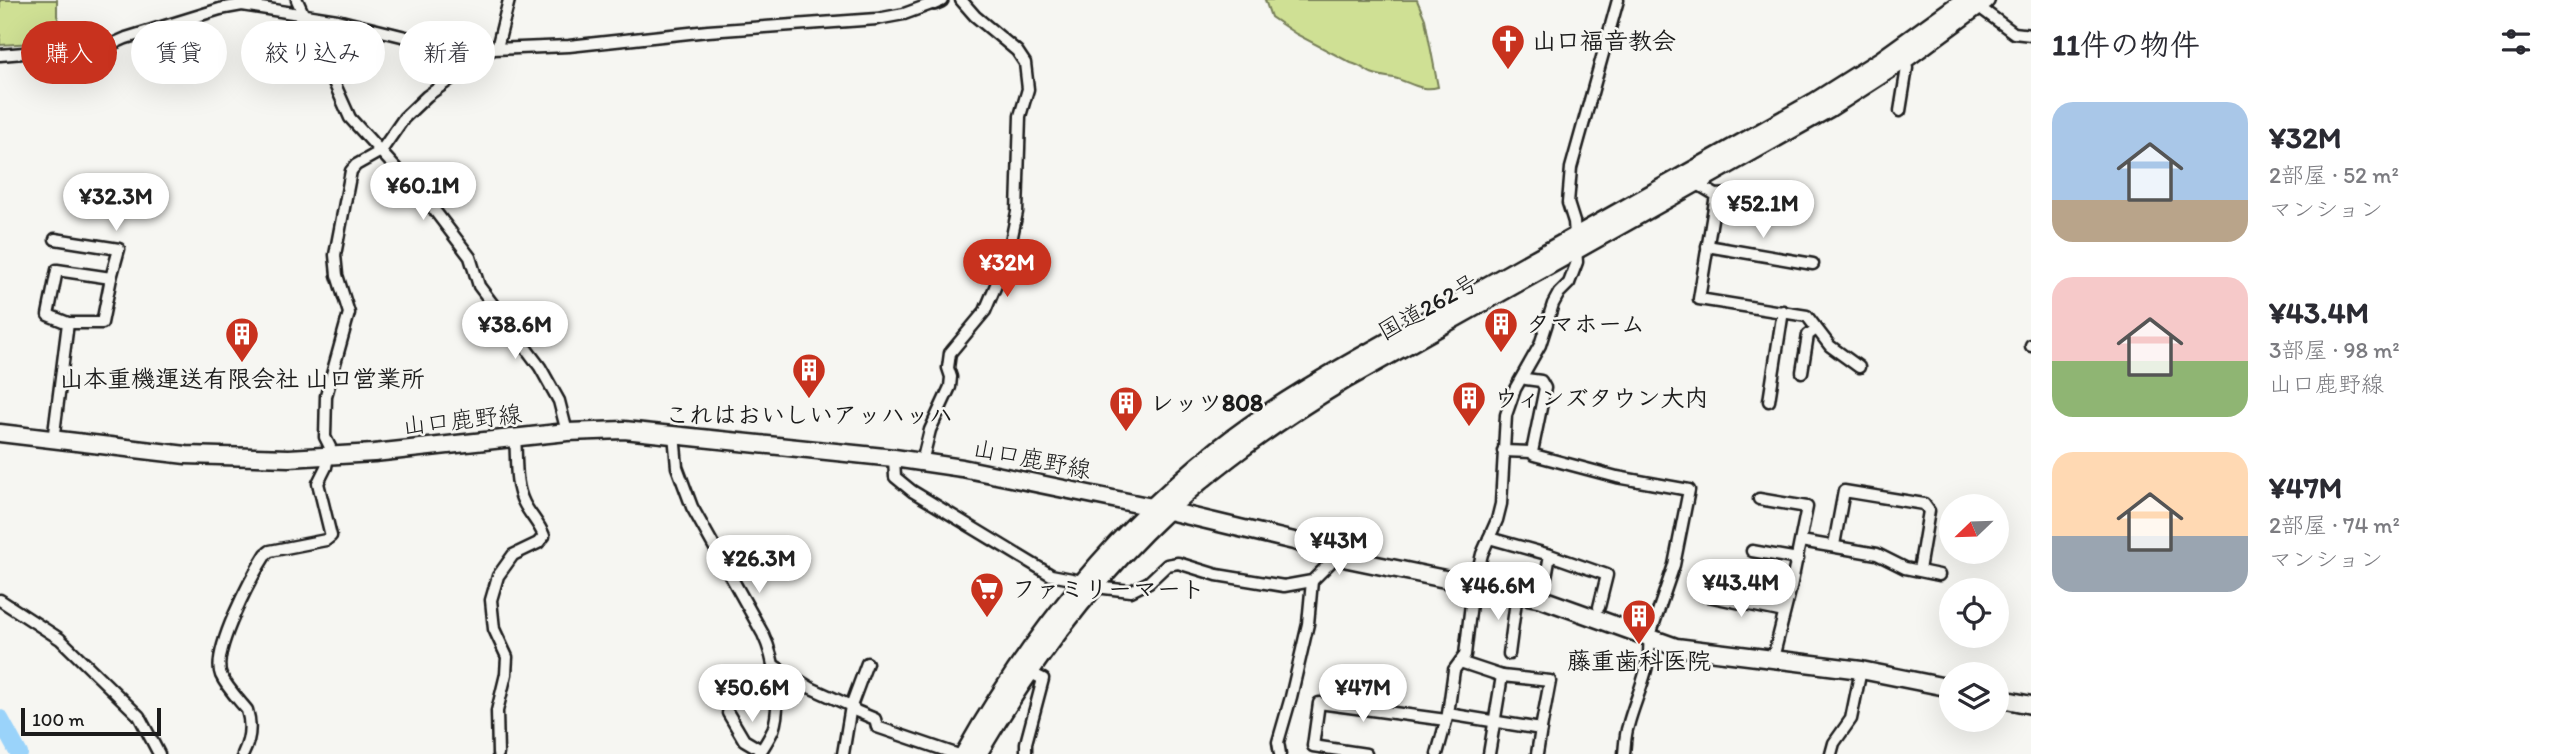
<!DOCTYPE html>
<html lang="ja">
<meta charset="utf-8">
<style>
:root{--surface:#fff;--page:#f7f7f7;--text:#2b2b33;--muted:#7c7c81;--accent:#c8321e}
body{margin:0;font-family:Itim,"Klee One",sans-serif;background:var(--page);color:var(--text);height:100vh;display:flex;flex-direction:column;font-size:26px;white-space:nowrap}
*{box-sizing:border-box;margin:0}
p{font-size:23px;color:var(--muted)}
.icon{flex:none;width:38px;height:38px;fill:none;stroke:currentColor;stroke-width:2;stroke-linecap:round;stroke-linejoin:round}
.map{position:relative;flex:1;overflow:hidden}
.side{display:flex;flex-direction:column;background:var(--surface);width:525px}
.side>*{flex:none}
.hud{position:absolute;left:21px;top:21px;width:665px;height:63px;display:flex;gap:14px}
.needle{width:46px;rotate:247deg}
.controls{position:absolute;left:1939px;top:494px;display:grid;gap:14px}
.controls a{display:grid;place-items:center;width:70px;height:70px;border-radius:50%;background:var(--surface);box-shadow:0 7px 28px #0002;font-size:35px}
.scale{position:absolute;left:21px;bottom:18px;width:140px;box-sizing:border-box;padding-left:7px;border:4px solid #1c1c1c;border-top:0;font-size:19px;line-height:24px;white-space:nowrap;color:#1c1c1c;-webkit-text-stroke:5px #f6f6f2;paint-order:stroke}
.price{position:absolute;translate:-50% -60px;padding:0 16px;border-radius:24px;background:#fff;color:#222;font-size:23px;line-height:46px;filter:drop-shadow(0 2px 4px #0008)}
.price::after{content:'';position:absolute;left:50%;top:42px;width:21px;height:16px;margin-left:-10px;background:inherit;clip-path:polygon(0 0,100% 0,50% 100%)}
.price.on{background:var(--accent);color:#fff}
ul{padding:0;list-style:none}
li{display:flex;align-items:center;gap:21px;height:175px;padding:0 21px}
li span{display:grid;place-items:center;flex:none;width:196px;height:140px;border-radius:21px;color:#555}
li>.icon{margin-inline-start:auto}
span .icon{width:84px;height:84px;fill:#fffc;stroke-width:1}
li b{font-size:30px}
h2{display:flex;justify-content:space-between;align-items:center;height:84px;padding:0 21px;font-size:30px}
.pill{padding:0 24px;border-radius:32px;background:var(--surface);box-shadow:0 7px 28px #0002;font-size:24px;line-height:63px}
.pill.on{background:var(--accent);color:#fff}
main{display:flex;flex:1;min-height:0}
.map>svg:first-child{display:block}
.green{fill:#cfe094;stroke:#767e58;stroke-width:2}
.lines{fill:none;stroke-linecap:round;stroke-linejoin:round}
.river{stroke:#9ad3fa;stroke-width:18}
.minor-casing{stroke:#1c1c1c;stroke-width:15}
.tertiary-casing{stroke:#1c1c1c;stroke-width:18}
.primary-casing{stroke:#1c1c1c;stroke-width:21}
.trunk-casing{stroke:#1c1c1c;stroke-width:21}
.minor{stroke:#f6f6f2;stroke-width:10}
.tertiary{stroke:#f6f6f2;stroke-width:12}
.primary{stroke:#f6f6f2;stroke-width:16}
.trunk{stroke:#f6f6f2;stroke-width:16}
.labels{text-anchor:middle;stroke-width:5;stroke-linejoin:round;paint-order:stroke}
.poi-label{font-size:24px;font-weight:bold;fill:#1c1c1c;stroke:#f6f6f2;text-anchor:start}
.street-label{font-size:24px;fill:#1c1c1c;stroke:#f6f6f2}
</style>
<main>
<div class="map">
<svg width="2031" height="754" viewBox="0 0 2031 754">
<rect width="100%" height="100%" fill="#f6f6f2"/>
<filter id="ink" filterUnits="userSpaceOnUse"><feTurbulence type="fractalNoise" baseFrequency=".0143" numOctaves="2"/><feDisplacementMap in="SourceGraphic" scale="14" xChannelSelector="R" yChannelSelector="G"/><feConvolveMatrix kernelMatrix="1 2 1 2 8 2 1 2 1" color-interpolation-filters="sRGB"/></filter>
<g filter="url(#ink)">
<g class="green">
<path d="M0,0H57V16L69,41L0,45Z"/>
<path d="M1265,0H1417L1425,19L1438,87C1421,92 1410,82 1394,78C1386,77 1379,76 1371,73C1364,69 1359,65 1351,63L1296,34L1271,17Z"/>
</g>
<g class="lines">
<path class="river" d="M0,719L19,754"/>
<g class="minor-casing">
<g id="minor">
<path d="M297,0L350,118L435,211L470,257L479,286L540,367L559,401L567,432"/>
<path d="M1975,4L2014,33L2031,35"/>
<path d="M0,55L108,46L126,38L220,9L242,5L337,20L426,42L493,49L569,46L708,31L877,19L904,14L934,3L932,0"/>
<path d="M1900,111L1907,68L1903,61"/>
<path d="M1694,182L1716,195L1699,299L1807,316L1830,346L1859,367"/>
<path d="M1716,195L1748,193"/>
<path d="M55,239L119,249L111,278"/>
<path d="M1707,246L1813,264"/>
<path d="M2031,345V346"/>
<path d="M1802,372L1808,335L1816,329"/>
<path d="M1523,376L1526,379L1541,381L1545,388L1532,452"/>
<path d="M1769,401L1783,311"/>
<path d="M674,434L677,467L692,507L763,634C775,659 782,704 773,730C769,739 764,746 759,754"/>
<path d="M53,441L68,323H102L111,278L57,270L48,315L68,323"/>
<path d="M1503,451L1532,452L1534,455L1617,477L1689,490L1674,565L1649,638C1652,668 1635,698 1628,726C1625,735 1625,745 1624,754"/>
<path d="M894,458L895,477L912,491L1051,575L1082,581"/>
<path d="M922,462L930,430L950,387L951,377L948,368L950,353L985,311L1004,266L1010,246L1017,212L1020,116L1028,89L1025,63L1017,51L975,16L961,0"/>
<path d="M1759,499L1807,507L1791,587L1773,658"/>
<path d="M1489,538L1550,555L1542,599"/>
<path d="M1801,541L1877,554L1905,568L1939,575"/>
<path d="M1834,545L1844,491L1924,504L1929,511L1919,570"/>
<path d="M1752,551L1798,559"/>
<path d="M1550,555L1607,575L1599,607"/>
<path d="M1095,587L1131,591L1149,582L1167,565L1178,563L1217,575L1284,586L1312,581L1330,563L1333,554"/>
<path d="M1703,595L1784,612"/>
<path d="M0,600L60,639L139,716L159,754"/>
<path d="M1509,654L1517,593"/>
<path d="M1460,662L1502,676"/>
<path d="M867,663L851,706L856,711L875,719L877,727L956,754"/>
<path d="M773,665L811,688L851,706L843,754"/>
<path d="M728,713L744,740L761,750"/>
<path d="M1448,714L1541,729L1537,754"/>
<path d="M243,754C250,740 252,726 247,710C239,700 227,688 221,675C211,652 252,576 266,554L270,551L326,540L331,536L318,483L326,467L330,447L325,437L326,396L349,313L337,275L335,255L351,171L356,165L381,151L404,118L427,96L493,49L498,44L509,0"/>
<path d="M498,754L497,711L506,674L507,657L494,629L491,600L498,576L513,555L538,543L544,536C539,523 530,515 524,503C514,484 517,458 515,437"/>
<path d="M1026,754V743L1043,679L1029,672"/>
<path d="M1280,754L1278,742L1291,697L1308,624L1312,581"/>
<path d="M1366,754L1313,746L1319,703L1446,720"/>
<path d="M1437,754L1448,714L1454,670L1465,655L1472,595L1482,554L1497,520L1501,504L1506,415L1515,389L1540,345L1553,304L1559,293L1569,283L1577,262L1574,222L1568,203L1571,168L1618,0"/>
<path d="M1489,754L1502,676L1550,681L1541,729"/>
<path d="M1831,754L1834,743L1851,719L1861,670"/>
</g>
</g>
<g class="tertiary-casing">
<path id="tertiary" d="M934,3L941,0"/>
</g>
<g class="primary-casing">
<g id="primary">
<path d="M0,433L186,455L289,458L374,453L567,432L624,430L894,458L962,468L1152,507L1294,541L1348,559L1542,599L1676,647L1861,670L1951,688"/>
<path d="M1997,698L2031,705"/>
</g>
</g>
<g class="trunk-casing">
<g id="trunk">
<path d="M964,754C1030,637 1113,533 1218,449C1291,391 1376,349 1456,303C1576,236 1695,169 1814,102L1882,59L1964,0"/>
<path d="M978,754C1030,665 1091,582 1167,511C1221,460 1284,417 1347,379L1830,108L1903,61L1986,0"/>
</g>
</g>
<use href="#minor" class="minor"/>
<use href="#tertiary" class="tertiary"/>
<use href="#primary" class="primary"/>
<use href="#trunk" class="trunk"/>
</g>
</g>
<defs>
<g id="church-pin" transform="scale(1.75)"><path d="M0 17L-7.5 6A9.5 9.5 0 1 1 7.5 6Z" fill="#c8321e" stroke="#f6f6f2"/><path d="M-1.2-6h2.4v3.5h3.3v2.4h-3.3V6h-2.4V-.1h-3.3v-2.4h3.3Z" fill="#fff"/></g>
<g id="building-pin" transform="scale(1.75)"><path d="M0 17L-7.5 6A9.5 9.5 0 1 1 7.5 6Z" fill="#c8321e" stroke="#f6f6f2"/><path d="M-4-6H4V6H1V3H-1V6H-4ZM-2.5-4.3h1.7v1.8h-1.7ZM.8-4.3h1.7v1.8H.8ZM-2.5-1h1.7V.8h-1.7ZM.8-1h1.7V.8H.8Z" fill="#fff"/></g>
<g id="supermarket-pin" transform="scale(1.75)"><path d="M0 17L-7.5 6A9.5 9.5 0 1 1 7.5 6Z" fill="#c8321e" stroke="#f6f6f2"/><path d="M-6-5.5h2.5l.6 2H6L4.5 2H-2.5L-4.4-4H-6ZM-1.5 3.2a1.3 1.3 0 1 0 .1 0ZM3 3.2a1.3 1.3 0 1 0 .1 0Z" fill="#fff"/></g>
</defs>
<g fill-rule="evenodd">
<use href="#church-pin" x="1508" y="41"/>
<use href="#building-pin" x="1501" y="324"/>
<use href="#building-pin" x="242" y="334"/>
<use href="#building-pin" x="809" y="370"/>
<use href="#building-pin" x="1469" y="398"/>
<use href="#building-pin" x="1126" y="403"/>
<use href="#supermarket-pin" x="987" y="589"/>
<use href="#building-pin" x="1639" y="616"/>
</g>
<g class="labels">
<g class="poi-label">
<text x="1532" y="49">山口福音教会</text>
<text x="1526" y="332">タマホーム</text>
<text x="242" y="387" text-anchor="middle">山本重機運送有限会社 山口営業所</text>
<text x="1494" y="406">ウィンズタウン大内</text>
<text x="1150" y="411">レッツ808</text>
<text x="809" y="423" text-anchor="middle">これはおいしいアッハッハ</text>
<text x="1012" y="597">ファミリーマート</text>
<text x="1639" y="669" text-anchor="middle">藤重歯科医院</text>
</g>
<g class="street-label">
<text transform="translate(1428 307) rotate(-29)" y="8">国道262号</text>
<text transform="translate(462 420) rotate(-6)" y="8">山口鹿野線</text>
<text transform="translate(1032 459) rotate(11)" y="8">山口鹿野線</text>
</g>
</g>
</svg>
<div class="controls">
<a><svg class="needle" viewBox="-14 -14 28 28"><path d="M0-13l5 13h-10z" fill="#e53935"/><path d="M0 13l5-13h-10z" fill="#7c7c81"/></svg></a>
<a><svg class="icon" aria-label="locate" viewBox="0 0 24 24"><circle cx="12" cy="12" r="6"/><path d="M12 2v4M12 18v4M2 12h4M18 12h4"/></svg></a>
<a><svg class="icon" aria-label="layers" viewBox="0 0 24 24"><path d="M12 4l9 5-9 5-9-5zM3 14l9 5 9-5"/></svg></a>
</div>
<div class="scale">100 m</div>
<b class="price" style="left:423px;top:222px">¥60.1M</b>
<b class="price" style="left:116px;top:233px">¥32.3M</b>
<b class="price" style="left:1763px;top:240px">¥52.1M</b>
<b class="price on" style="left:1007px;top:299px">¥32M</b>
<b class="price" style="left:515px;top:361px">¥38.6M</b>
<b class="price" style="left:1339px;top:577px">¥43M</b>
<b class="price" style="left:759px;top:595px">¥26.3M</b>
<b class="price" style="left:1741px;top:619px">¥43.4M</b>
<b class="price" style="left:1498px;top:622px">¥46.6M</b>
<b class="price" style="left:752px;top:724px">¥50.6M</b>
<b class="price" style="left:1363px;top:724px">¥47M</b>
<div class="hud">
<a class="pill on">購入</a>
<a class="pill">賃貸</a>
<a class="pill">絞り込み</a>
<a class="pill">新着</a>
</div>
</div>
<section class="side">
<h2>11件の物件<svg class="icon" aria-label="filters" viewBox="0 0 24 24"><path d="M4 7h16M4 17h16"/><circle cx="9" cy="7" r="2"/><circle cx="15" cy="17" r="2"/></svg></h2>
<ul>
<li><span style="background:linear-gradient(#a9c7e8 70%,#b9a48a 0)"><svg class="icon" aria-label="home" viewBox="0 0 24 24"><path d="M3 11l9-7 9 7M6 9v11h12V9"/></svg></span><div><b>¥32M</b><p>2部屋 · 52 m²</p><p>マンション</p></div></li>
<li><span style="background:linear-gradient(#f6c9c9 60%,#8fb573 0)"><svg class="icon" aria-label="home" viewBox="0 0 24 24"><path d="M3 11l9-7 9 7M6 9v11h12V9"/></svg></span><div><b>¥43.4M</b><p>3部屋 · 98 m²</p><p>山口鹿野線</p></div></li>
<li><span style="background:linear-gradient(#ffd9b3 60%,#9aa5b1 0)"><svg class="icon" aria-label="home" viewBox="0 0 24 24"><path d="M3 11l9-7 9 7M6 9v11h12V9"/></svg></span><div><b>¥47M</b><p>2部屋 · 74 m²</p><p>マンション</p></div></li>
</ul>
</section>
</main>
